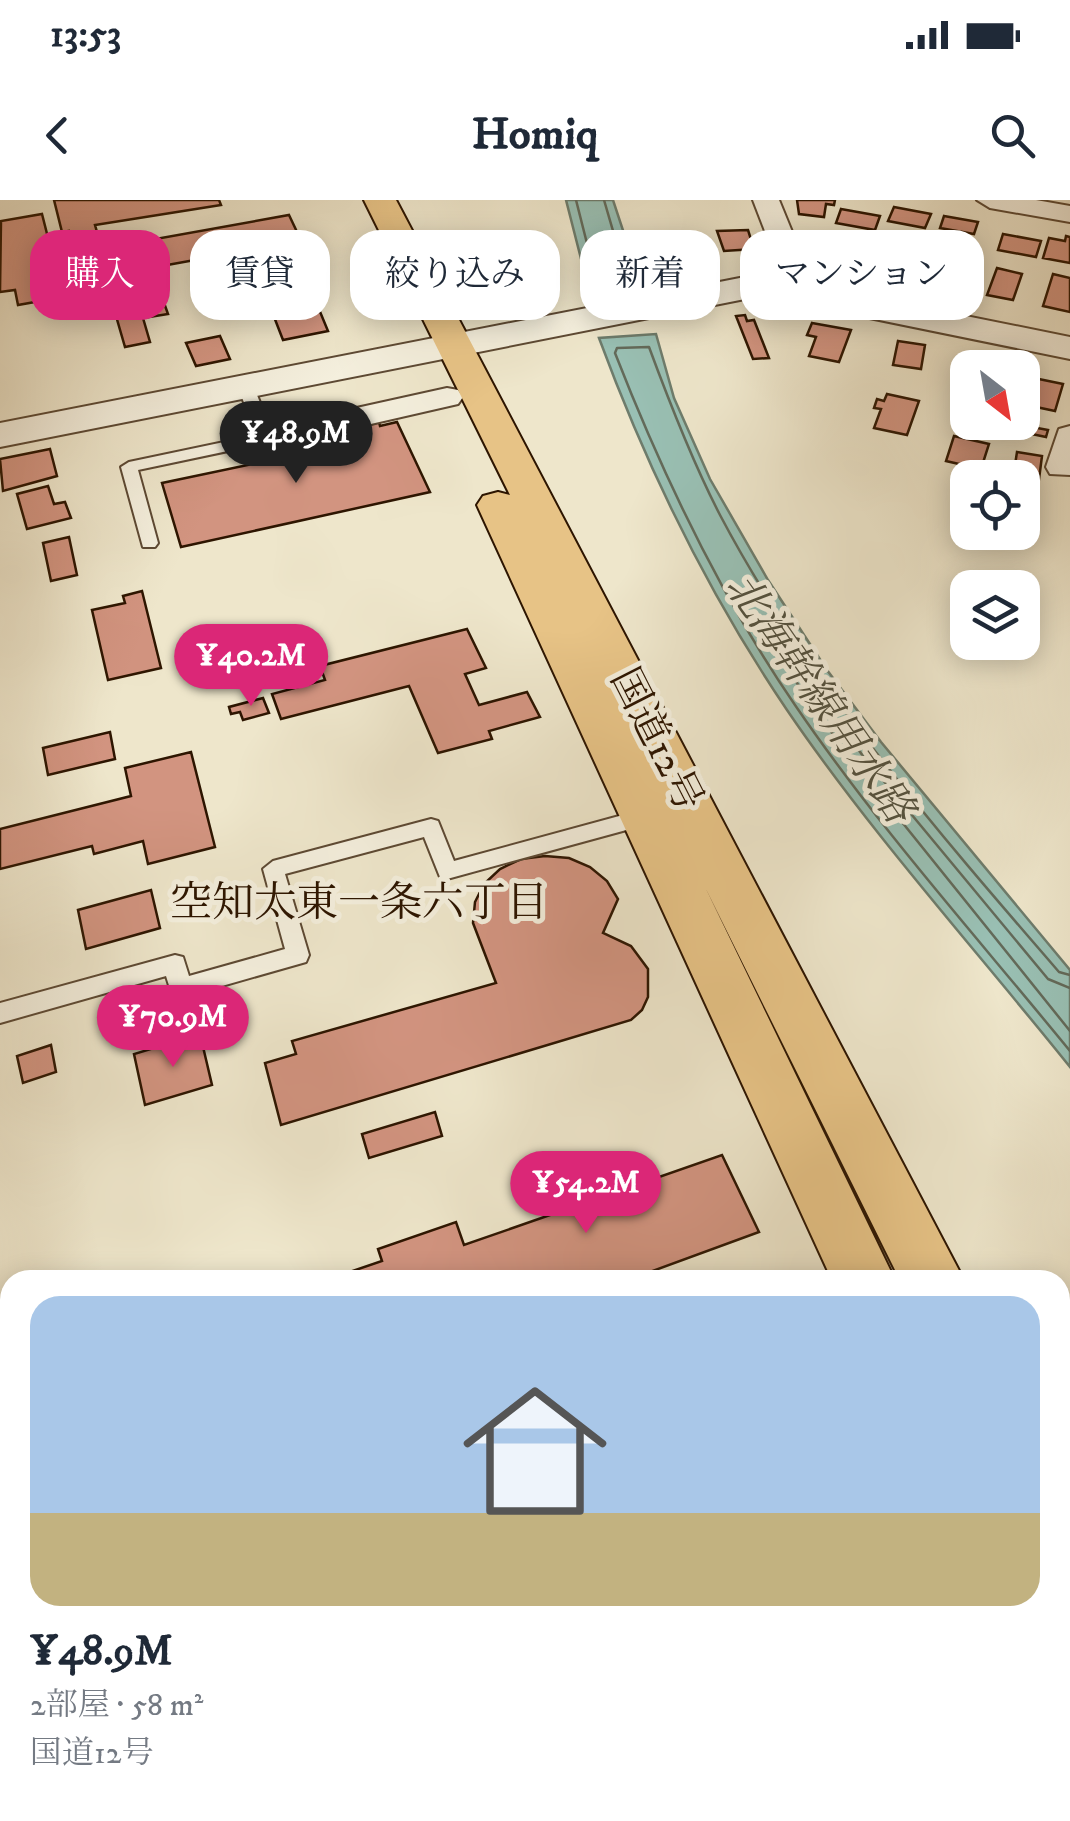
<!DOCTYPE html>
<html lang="ja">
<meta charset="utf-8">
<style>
:root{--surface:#fff;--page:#f6f6f7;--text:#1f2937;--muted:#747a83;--line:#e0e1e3;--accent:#db2777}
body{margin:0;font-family:"IM FELL DW Pica","Noto Serif JP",serif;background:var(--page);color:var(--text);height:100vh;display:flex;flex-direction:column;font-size:38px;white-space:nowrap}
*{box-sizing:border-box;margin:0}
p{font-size:32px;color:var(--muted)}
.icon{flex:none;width:55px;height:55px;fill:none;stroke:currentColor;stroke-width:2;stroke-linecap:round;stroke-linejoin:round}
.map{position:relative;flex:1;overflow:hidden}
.details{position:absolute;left:0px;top:1070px;width:1070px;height:552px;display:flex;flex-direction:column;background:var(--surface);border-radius:30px 30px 0 0;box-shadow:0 5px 25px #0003}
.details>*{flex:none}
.guide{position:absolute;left:30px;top:30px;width:1010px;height:90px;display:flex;gap:20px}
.needle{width:65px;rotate:149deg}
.fabs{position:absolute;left:950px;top:150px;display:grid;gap:20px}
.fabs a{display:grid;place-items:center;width:90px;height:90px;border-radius:20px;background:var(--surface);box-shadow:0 5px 25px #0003;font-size:50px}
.price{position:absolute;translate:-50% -85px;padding:0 22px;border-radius:35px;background:var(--accent);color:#fff;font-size:32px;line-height:65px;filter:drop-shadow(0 2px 5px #0008)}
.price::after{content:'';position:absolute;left:50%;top:60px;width:30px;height:22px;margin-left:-15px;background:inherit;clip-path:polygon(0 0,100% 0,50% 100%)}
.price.on{background:#222;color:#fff}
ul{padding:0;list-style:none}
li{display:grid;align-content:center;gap:20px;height:530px;padding:0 30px}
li+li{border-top:2px solid var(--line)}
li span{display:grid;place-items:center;height:310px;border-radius:30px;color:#555}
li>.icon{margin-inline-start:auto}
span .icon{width:180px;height:180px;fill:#fffc;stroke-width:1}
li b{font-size:42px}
.pill{padding:0 35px;border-radius:30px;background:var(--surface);box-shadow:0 5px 25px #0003;font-size:35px;line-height:90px}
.pill.on{background:var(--accent);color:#fff}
.status{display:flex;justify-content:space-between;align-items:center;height:70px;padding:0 50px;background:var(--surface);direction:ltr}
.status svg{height:28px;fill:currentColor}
header{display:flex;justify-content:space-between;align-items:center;height:130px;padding:0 30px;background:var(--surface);font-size:45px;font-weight:700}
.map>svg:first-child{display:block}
.water{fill:#99c0b4;stroke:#6e7c6c;stroke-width:2.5}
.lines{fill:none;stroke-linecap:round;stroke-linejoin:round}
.shore{stroke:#636a5a;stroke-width:2.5}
.building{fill:#d29480;stroke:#2d1500;stroke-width:2.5}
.service-casing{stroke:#5d4933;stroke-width:4}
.minor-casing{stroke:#5d4933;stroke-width:4}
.tertiary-casing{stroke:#5d4933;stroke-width:4}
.trunk-casing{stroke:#2d1500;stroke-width:4}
.service{fill:#f4efdd;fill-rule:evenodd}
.minor{fill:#f4efdd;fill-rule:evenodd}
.tertiary{fill:#f4efdd;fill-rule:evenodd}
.trunk{fill:#e7c386;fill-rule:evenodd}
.labels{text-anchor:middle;stroke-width:10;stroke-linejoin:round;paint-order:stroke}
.street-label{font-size:40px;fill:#2d1500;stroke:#f4efdd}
.water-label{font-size:42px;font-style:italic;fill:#53513f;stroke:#f4efdd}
.neighbourhood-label{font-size:42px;fill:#2d1500;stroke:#f4efdd}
</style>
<div class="status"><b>13:53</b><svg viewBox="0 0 49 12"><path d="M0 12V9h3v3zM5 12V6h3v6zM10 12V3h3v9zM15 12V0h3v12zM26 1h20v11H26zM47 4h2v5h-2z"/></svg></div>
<header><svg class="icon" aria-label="back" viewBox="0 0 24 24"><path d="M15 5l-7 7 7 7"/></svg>Homiq<svg class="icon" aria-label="search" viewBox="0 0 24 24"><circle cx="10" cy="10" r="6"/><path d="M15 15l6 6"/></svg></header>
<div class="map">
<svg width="1070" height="1621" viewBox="0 0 1070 1621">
<rect width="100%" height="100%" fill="#eee6cb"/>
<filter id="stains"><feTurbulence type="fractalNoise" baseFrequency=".002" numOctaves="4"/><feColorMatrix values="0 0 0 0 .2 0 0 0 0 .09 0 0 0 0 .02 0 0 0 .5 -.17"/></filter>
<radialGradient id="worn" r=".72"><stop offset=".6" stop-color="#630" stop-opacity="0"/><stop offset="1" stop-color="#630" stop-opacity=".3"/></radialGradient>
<g class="water">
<path d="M566,0H613L641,85L589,90Z"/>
<path d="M656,134L674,198L710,279L768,380L827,470L881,542L1070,770V867C977,751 870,632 787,510C709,395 647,268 599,138Z"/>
</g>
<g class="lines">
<g class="shore">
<path d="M576,0L595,75L600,79L622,76L625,72L604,0"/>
<path d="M1070,775L1059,772C936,630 808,482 720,315C692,261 670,204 649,147L617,148L615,153C663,276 720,396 795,505C878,627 977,737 1070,851"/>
<path d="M1070,788L1048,779L863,556L798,467H791L790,473L844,550L1070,831"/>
</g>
</g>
<g class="building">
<path d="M54,0H219L221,5L95,25L99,39L72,43L69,31L62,32Z"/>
<path d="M797,0H835L834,5L826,4L824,17L799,14Z"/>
<path d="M894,7L931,14L925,28L888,21Z"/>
<path d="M841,9L880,16L875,30L836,23Z"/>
<path d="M42,14L63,97L18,105L15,90L0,92L1,21Z"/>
<path d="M289,15L298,34L283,44L68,83L61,56Z"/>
<path d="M944,16L978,22L974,34L940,28Z"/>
<path d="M748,30L754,49L724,51L717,31Z"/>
<path d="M1003,34L1041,41L1036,57L998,50Z"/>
<path d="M1066,36L1070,37V63L1043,58L1049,38L1065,41Z"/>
<path d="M837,44L864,50L854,72L826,67Z"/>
<path d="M518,53L527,67L506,71L498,57Z"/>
<path d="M894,58L919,62L911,86L886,82Z"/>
<path d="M941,60L966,65L957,88L932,83Z"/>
<path d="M997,68L1022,74L1013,100L987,95Z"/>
<path d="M294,70L303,91L268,98L259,76Z"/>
<path d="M1053,74L1070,78V112L1043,106Z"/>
<path d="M163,100L168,114L143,118L150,142L125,147L114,109Z"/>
<path d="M316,102L328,131L283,140L271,109Z"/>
<path d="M745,115L747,121L754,120L769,158L753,159L736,116Z"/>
<path d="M812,123L851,130L839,162L809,156L816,137L807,135Z"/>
<path d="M220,136L230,159L196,166L186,143Z"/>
<path d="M898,141L925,145L921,169L893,165Z"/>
<path d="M1029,177L1063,184L1055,211L1022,204Z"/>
<path d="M887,194L919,201L907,235L874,228L881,209L874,208L877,199L884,201Z"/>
<path d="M961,220L991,227L988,234L958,228Z"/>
<path d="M379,222L380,226L397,222L430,292L181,347L162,283L342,245L337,235Z"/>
<path d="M1005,222L1048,230L1046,237L1003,228Z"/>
<path d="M954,236L989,244L981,269L946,261Z"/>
<path d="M50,249L57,276L3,291L0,259Z"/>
<path d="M1017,252L1042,256L1038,287L1022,284V278H1013Z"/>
<path d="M48,286L54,304L65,302L71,318L27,329L17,294Z"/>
<path d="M69,337L77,375L51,381L43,343Z"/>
<path d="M142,391L161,468L108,480L92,410L125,403L123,396Z"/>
<path d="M467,429L486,468L465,474L479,505L527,492L540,517L489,531L492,539L438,553L409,486L281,519L272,494L325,480L320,466Z"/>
<path d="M263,498L269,513L243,520L240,512L231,514L229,507Z"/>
<path d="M110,532L115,559L48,575L43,548Z"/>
<path d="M191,552L215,647L148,664L143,641L94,654L92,646L0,669V629L131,596L125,568Z"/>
<path d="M545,656L569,658L590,667L607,681L618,699L603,733L631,746L648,769V797L642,810L631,820L281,925L265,863L296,854L292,841L496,783L473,723L475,702L484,684L500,669L521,659Z"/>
<path d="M151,690L160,728L86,749L78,710Z"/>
<path d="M200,834L212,885L145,905L134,854Z"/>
<path d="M51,845L56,872L23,883L17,856Z"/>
<path d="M435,912L442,936L369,958L362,934Z"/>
<path d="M722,955L759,1032L628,1080H326L382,1061L378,1049L456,1022L464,1045Z"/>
<path d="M400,1612H456L437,1621H402Z"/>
<path d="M528,1612H609L611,1621H530Z"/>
</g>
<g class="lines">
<g class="service-casing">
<g id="service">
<path d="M240,182L253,185L274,238L266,243L138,270L158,343L155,347H143L121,267L129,262L257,235L237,185Z"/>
<path d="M645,609L652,611L655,617L652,623L447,679L440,677L424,637L285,674L309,755L306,762L180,798L172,795L166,776L0,823V803L175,755L183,757L189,776L285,749L263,669L273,661L431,619L438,621L454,661Z"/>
</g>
</g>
<g class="minor-casing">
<g id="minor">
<path d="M753,0H779L813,83L809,89H789L785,83Z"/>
<path d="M977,0H1036L1070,6V22L990,8Z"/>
<path d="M447,188L458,190L463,197L458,204L266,248L255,245L250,238L255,231L266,228Z"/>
<path d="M1070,226V275L1050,274L1046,267L1059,229Z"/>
</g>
</g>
<g class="tertiary-casing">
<g id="tertiary">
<path d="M799,72L811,76L817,86L1070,137V159L801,104L788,101L784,95L750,98L0,247V223L750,76Z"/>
<path d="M0,1113L10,1117V1270L0,1266Z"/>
<path d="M13,1612H90L91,1621H13Z"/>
</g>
</g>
<g class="trunk-casing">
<g id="trunk">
<path d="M364,0H396L964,1080H900L705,687L895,1080H832L477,305L483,296L498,292L510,295Z"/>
<path d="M1060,1294L1070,1299V1384L1060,1380Z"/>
<path d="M1060,1457L1070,1461V1552L1060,1548Z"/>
</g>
</g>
<use href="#service" class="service"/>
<use href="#minor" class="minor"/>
<use href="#tertiary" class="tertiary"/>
<use href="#trunk" class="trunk"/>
</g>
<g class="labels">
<g class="street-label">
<text transform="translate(658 539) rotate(63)" y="14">国道12号</text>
</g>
<g class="water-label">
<text transform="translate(821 497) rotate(55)" y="15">北海幹線用水路</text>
</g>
<g class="neighbourhood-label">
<text x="359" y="716">空知太東一条六丁目</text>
</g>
</g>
<rect width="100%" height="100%" filter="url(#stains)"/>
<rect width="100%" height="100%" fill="url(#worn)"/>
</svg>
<div class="fabs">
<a><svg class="needle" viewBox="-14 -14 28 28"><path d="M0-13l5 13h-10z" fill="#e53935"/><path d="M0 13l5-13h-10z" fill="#747a83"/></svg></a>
<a><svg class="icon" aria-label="locate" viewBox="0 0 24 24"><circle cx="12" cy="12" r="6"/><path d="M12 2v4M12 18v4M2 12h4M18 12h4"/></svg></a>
<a><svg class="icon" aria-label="layers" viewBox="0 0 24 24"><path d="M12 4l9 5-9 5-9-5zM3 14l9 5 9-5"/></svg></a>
</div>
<b class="price on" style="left:296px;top:286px">¥48.9M</b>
<b class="price" style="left:251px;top:509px">¥40.2M</b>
<b class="price" style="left:173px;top:870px">¥70.9M</b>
<b class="price" style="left:586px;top:1036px">¥54.2M</b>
<div class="guide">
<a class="pill on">購入</a>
<a class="pill">賃貸</a>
<a class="pill">絞り込み</a>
<a class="pill">新着</a>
<a class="pill">マンション</a>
</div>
<section class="details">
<ul>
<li><span style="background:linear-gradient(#a9c7e8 70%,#c2b280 0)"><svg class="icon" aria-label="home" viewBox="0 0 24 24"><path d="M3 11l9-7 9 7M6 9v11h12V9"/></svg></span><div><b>¥48.9M</b><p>2部屋 · 58 m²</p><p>国道12号</p></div></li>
</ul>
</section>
</div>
